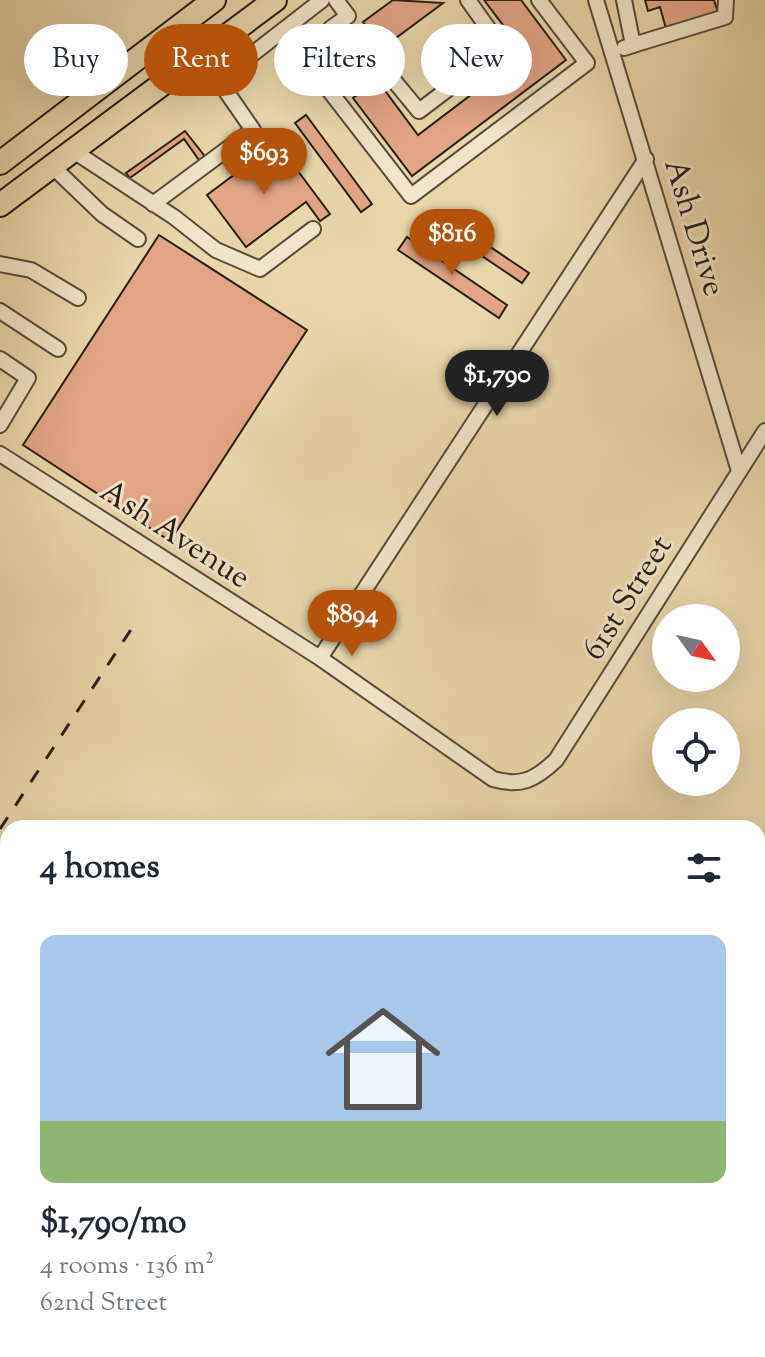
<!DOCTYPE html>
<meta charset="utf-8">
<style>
:root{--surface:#fff;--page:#f2f2f3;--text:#1f2937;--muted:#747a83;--accent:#b45309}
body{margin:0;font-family:"Sorts Mill Goudy",serif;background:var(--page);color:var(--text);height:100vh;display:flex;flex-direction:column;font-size:30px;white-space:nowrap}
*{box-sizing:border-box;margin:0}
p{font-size:26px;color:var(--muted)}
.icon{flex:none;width:44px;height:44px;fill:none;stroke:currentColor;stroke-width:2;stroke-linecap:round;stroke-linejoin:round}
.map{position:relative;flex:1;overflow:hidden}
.side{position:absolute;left:0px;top:820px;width:766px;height:538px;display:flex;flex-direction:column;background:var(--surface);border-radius:24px 24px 0 0;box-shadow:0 8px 32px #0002}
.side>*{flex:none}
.banner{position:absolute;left:24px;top:24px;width:718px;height:72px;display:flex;gap:16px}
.needle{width:52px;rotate:123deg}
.tools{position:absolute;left:652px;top:604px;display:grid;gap:16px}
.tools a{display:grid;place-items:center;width:88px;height:88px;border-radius:50%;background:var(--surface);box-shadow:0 8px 32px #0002;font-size:40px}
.price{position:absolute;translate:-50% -68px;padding:0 18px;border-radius:28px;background:var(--accent);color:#fff;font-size:26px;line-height:52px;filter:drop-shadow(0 2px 4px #0008)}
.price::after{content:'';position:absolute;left:50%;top:48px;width:24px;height:18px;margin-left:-12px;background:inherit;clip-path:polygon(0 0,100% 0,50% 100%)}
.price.on{background:#222;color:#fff}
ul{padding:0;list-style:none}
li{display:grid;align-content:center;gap:16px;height:424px;padding:0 40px}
li span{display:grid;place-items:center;height:248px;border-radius:16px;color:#555}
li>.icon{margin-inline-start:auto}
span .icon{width:144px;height:144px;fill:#fffc;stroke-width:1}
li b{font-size:34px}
h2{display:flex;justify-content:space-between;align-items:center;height:96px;padding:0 40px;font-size:34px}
.tag{padding:0 28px;border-radius:36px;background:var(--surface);box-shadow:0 8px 32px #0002;font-size:28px;line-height:72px}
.tag.on{background:var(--accent);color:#fff}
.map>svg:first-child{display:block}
.building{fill:#e2a585;stroke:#271e13;stroke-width:2}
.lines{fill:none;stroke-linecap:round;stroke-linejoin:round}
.minor-casing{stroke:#584c39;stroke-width:18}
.highway-casing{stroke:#271e13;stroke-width:26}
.minor{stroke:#f1e4c8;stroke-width:14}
.highway{stroke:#e9d6aa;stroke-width:22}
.rail{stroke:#271e13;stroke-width:3;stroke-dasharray:14 14;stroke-linecap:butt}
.labels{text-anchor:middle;stroke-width:6;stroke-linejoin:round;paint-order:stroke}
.street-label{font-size:32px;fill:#271e13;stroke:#f1e4c8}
</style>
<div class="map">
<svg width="765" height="1357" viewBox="0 0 765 1357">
<rect width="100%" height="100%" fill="#e9d6aa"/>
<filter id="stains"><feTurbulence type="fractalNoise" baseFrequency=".0025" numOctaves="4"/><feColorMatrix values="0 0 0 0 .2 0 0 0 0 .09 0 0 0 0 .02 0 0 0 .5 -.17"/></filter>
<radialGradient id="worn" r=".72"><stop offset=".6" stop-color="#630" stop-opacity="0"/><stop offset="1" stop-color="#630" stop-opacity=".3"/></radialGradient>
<g class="building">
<path d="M393,0L443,3L392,41L397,48L388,55L363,22Z"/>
<path d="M484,0H521L566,60L412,176L353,98L377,80L418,135L525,54Z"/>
<path d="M645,0H714L719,16L667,32L660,7L648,11Z"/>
<path d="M306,115L372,204L361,212L295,123Z"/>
<path d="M185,131L207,159L201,163L184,139L130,178L126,173Z"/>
<path d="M277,143L330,214L320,221L306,202L246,247L207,195Z"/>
<path d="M437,211L529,273L522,283L430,221Z"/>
<path d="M159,235L307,330L170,541L23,445Z"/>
<path d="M407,237L507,305L499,318L398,250Z"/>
</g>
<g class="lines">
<g class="minor-casing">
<g id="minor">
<path d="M336,0L348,16L331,28L361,66L386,71L419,111L502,48L468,0"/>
<path d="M596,0L739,471"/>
<path d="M223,41L241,63L322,0"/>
<path d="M633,45L725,17L726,0"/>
<path d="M624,48L633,45L624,0"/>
<path d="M350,52L318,76L411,196L587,63L539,0"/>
<path d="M72,150L174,217L216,250L260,269L313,229"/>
<path d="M52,166L102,214L138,239"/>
<path d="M153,204L253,130L219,81L241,63"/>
<path d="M0,264L31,270L78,298"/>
<path d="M0,311L58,349"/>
<path d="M0,359L28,378L0,425"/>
<path d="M0,454L320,658L493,779C521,787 535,780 556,760L765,431"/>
<path d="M320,658L646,159"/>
<path d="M0,1293L8,1298"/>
<path d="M88,1350L98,1357"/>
<path d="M270,1350L280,1357"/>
<path d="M0,1357L4,1351L15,1357"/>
<path d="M487,1357L492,1350"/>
</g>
</g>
<g class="highway-casing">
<g id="highway">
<path d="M0,163L214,0"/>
<path d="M0,205L275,0"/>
</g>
</g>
<use href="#minor" class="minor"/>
<use href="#highway" class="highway"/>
<g class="rail">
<path d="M0,829L132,628"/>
<path d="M0,1010H8"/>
</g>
</g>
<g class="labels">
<g class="street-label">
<text transform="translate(696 227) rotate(73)" y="11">Ash Drive</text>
<text transform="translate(176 533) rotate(33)" y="11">Ash Avenue</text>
<text transform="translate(626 597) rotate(-58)" y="11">61st Street</text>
</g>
</g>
<rect width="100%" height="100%" filter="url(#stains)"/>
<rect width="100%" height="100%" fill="url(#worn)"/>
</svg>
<div class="tools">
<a><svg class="needle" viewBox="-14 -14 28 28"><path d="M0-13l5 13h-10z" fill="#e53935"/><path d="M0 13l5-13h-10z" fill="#747a83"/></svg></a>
<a><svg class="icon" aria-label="locate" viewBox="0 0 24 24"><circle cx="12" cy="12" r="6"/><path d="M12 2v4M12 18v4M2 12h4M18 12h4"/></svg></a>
</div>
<b class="price" style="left:264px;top:196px">$693</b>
<b class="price" style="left:452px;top:277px">$816</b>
<b class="price on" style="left:497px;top:418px">$1,790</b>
<b class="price" style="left:352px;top:658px">$894</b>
<div class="banner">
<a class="tag">Buy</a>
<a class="tag on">Rent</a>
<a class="tag">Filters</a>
<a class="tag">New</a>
</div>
<section class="side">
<h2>4 homes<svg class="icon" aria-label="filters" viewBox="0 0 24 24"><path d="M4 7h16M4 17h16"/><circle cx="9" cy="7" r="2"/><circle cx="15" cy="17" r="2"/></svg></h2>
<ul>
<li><span style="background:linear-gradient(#a9c7e8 75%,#8fb573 0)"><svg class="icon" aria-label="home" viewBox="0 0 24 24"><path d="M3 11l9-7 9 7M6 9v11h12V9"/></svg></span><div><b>$1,790/mo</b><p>4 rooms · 136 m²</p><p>62nd Street</p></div></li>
</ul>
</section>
</div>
